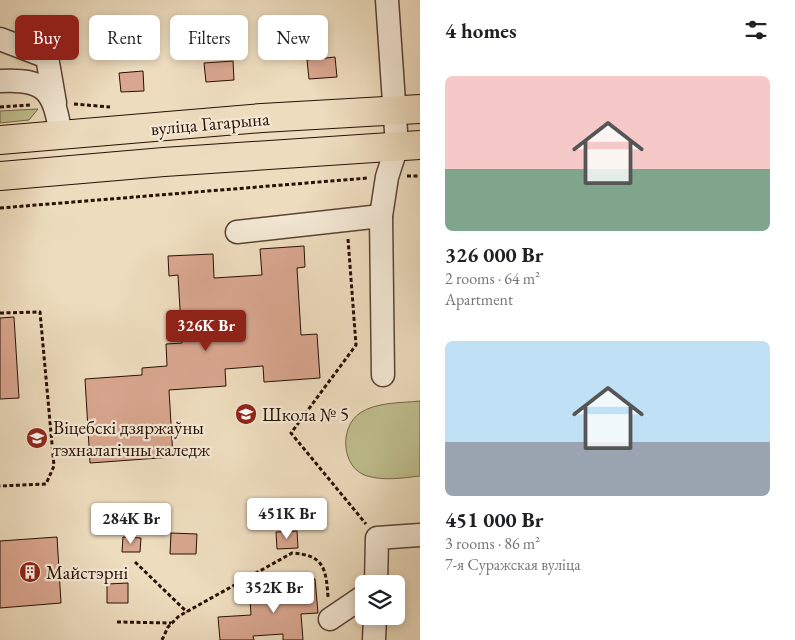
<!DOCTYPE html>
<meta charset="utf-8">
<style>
:root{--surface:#fff;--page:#f2f2f2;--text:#202124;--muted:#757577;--accent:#8f2418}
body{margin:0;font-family:"EB Garamond",serif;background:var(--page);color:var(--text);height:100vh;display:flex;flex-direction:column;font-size:19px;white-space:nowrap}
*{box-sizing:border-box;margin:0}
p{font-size:16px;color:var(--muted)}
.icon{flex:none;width:28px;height:28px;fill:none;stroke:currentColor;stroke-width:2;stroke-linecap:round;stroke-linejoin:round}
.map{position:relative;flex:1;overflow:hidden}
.side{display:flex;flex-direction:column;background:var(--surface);width:375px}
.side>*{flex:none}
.hud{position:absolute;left:15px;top:15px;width:330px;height:45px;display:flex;gap:10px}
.fabs{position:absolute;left:355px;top:575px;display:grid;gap:10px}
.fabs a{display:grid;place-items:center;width:50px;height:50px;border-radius:8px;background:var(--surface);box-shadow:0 2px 8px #0003;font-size:25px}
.price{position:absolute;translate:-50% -42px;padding:0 11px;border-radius:5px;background:#fff;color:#222;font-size:16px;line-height:32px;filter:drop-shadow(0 1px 2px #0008)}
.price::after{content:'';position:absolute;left:50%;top:30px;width:15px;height:11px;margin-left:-8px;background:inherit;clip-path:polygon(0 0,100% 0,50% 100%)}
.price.current{background:var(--accent);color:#fff}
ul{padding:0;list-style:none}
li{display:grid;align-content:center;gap:10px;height:265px;padding:0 25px}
li span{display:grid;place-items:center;height:155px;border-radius:8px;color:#555}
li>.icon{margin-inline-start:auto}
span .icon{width:90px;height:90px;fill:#fffc;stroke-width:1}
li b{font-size:21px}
h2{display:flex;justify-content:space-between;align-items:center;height:60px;padding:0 25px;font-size:21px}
.tag{padding:0 18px;border-radius:8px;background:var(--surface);box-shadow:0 2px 8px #0003;font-size:18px;line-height:45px}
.tag.current{background:var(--accent);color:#fff}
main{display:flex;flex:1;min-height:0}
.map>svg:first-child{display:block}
.green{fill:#bfbe8d;stroke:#746748}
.building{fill:#d9a68f;stroke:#291004}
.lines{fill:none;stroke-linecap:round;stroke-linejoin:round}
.minor-casing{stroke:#5a4332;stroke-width:25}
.major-casing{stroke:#291004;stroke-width:30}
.path{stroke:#291004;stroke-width:3;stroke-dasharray:4 2.5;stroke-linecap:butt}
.minor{stroke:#f3e8d5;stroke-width:22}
.major{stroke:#eddcbe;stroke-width:28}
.labels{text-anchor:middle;stroke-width:4.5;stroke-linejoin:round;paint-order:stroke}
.street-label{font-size:19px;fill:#291004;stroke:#f3e8d5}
.poi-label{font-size:19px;fill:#291004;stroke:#f3e8d5;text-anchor:start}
</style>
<main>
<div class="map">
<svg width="420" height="640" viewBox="0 0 420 640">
<rect width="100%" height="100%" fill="#eddcbe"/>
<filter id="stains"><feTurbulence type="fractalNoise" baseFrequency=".004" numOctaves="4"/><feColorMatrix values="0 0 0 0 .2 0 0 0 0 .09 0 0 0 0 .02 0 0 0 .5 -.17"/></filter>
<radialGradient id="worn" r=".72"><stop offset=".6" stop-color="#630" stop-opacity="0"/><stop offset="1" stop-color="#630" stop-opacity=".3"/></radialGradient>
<g class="green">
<path d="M38,109L29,120L0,123V111Z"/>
<path d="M420,401V476C402,478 385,481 367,476C341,468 339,427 360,413C376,402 401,403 420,401Z"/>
</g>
<g class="building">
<path d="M335,57L337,77L309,79L307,60Z"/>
<path d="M233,61L234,80L206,82L204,63Z"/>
<path d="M143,71L144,91L121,92L119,73Z"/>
<path d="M304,246L305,267L297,268L301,335L317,334L320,378L264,382L263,366L225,369L226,386L169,390L173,457L90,463L85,379L142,375V368L167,366L166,344L182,343L178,275L169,276L168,256L213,254L214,278L262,275L260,249Z"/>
<path d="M14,317L19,398L0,399V318Z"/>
<path d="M297,531L298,548L277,549L276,532Z"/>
<path d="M171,533L197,534L196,554H170Z"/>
<path d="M57,537L61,603L0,608V541Z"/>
<path d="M123,537L141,538L140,552H122Z"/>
<path d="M315,579L318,613L301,614L303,640H283V634L253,636L254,640H220L218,617L251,615L250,600L279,599L278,581Z"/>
<path d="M128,583V603H107V584Z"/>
</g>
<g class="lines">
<g class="minor-casing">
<g id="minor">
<path d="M0,39L47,57L55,103"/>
<path d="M0,81C48,78 54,93 61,136"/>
<path d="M237,232L381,216"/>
<path d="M383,375L381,216L387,177L397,146L387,0"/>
<path d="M376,584L377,538L420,535"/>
<path d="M330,619L364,596"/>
<path d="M374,640L375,616"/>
</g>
</g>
<g class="major-casing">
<g id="major">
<path d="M0,140L262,118L420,109"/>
<path d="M0,176L164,162L420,145"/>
</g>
</g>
<g class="path">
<path d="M74,104L110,107"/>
<path d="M0,107L30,105"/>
<path d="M407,176H420"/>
<path d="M0,208L368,178"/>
<path d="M348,239L356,345L291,433L366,524"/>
<path d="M0,313L40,312L54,466L46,484L0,486"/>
<path d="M135,562L187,612"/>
<path d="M117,622L171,623"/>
<path d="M162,640L168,627L179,616L292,553C324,555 326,568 328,597"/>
</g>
<use href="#minor" class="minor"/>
<use href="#major" class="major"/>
</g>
<defs>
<g id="school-disc" transform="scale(1.125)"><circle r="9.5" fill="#8f2418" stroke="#f3e8d5"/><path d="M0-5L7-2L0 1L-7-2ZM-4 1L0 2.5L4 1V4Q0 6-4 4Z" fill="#fff"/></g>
<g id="university-disc" transform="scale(1.125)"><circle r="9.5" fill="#8f2418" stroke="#f3e8d5"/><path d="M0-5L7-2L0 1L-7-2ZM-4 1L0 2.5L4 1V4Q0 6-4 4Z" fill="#fff"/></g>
<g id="building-disc" transform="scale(1.125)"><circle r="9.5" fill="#8f2418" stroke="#f3e8d5"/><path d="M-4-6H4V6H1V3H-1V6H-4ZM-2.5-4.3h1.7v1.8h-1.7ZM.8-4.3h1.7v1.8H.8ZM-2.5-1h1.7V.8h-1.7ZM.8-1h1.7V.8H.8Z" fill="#fff"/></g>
</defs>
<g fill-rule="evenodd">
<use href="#school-disc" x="246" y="414"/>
<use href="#university-disc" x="37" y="438"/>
<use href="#building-disc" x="30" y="572"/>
</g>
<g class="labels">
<g class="street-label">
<text transform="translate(210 123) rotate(-5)" y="7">вуліца Гагарына</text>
</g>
<g class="poi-label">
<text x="262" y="421">Школа № 5</text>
<text x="53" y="434">Віцебскі дзяржаўны<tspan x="53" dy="22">тэхналагічны каледж</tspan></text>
<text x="46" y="579">Майстэрні</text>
</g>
</g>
<rect width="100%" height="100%" filter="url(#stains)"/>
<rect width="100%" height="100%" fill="url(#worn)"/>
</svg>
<div class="fabs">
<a><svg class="icon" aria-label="layers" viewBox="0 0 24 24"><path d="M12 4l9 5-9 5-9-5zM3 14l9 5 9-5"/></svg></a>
</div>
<b class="price current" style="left:206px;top:352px">326K Br</b>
<b class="price" style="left:287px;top:540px">451K Br</b>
<b class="price" style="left:131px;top:545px">284K Br</b>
<b class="price" style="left:274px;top:614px">352K Br</b>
<div class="hud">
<a class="tag current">Buy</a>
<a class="tag">Rent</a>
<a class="tag">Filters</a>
<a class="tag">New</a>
</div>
</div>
<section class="side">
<h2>4 homes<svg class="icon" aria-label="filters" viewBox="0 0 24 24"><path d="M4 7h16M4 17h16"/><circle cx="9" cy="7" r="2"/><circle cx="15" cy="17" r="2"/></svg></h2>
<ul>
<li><span style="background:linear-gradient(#f6c9c9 60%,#7fa58c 0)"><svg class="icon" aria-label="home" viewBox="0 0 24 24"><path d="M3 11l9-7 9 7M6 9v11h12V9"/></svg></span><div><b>326 000 Br</b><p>2 rooms · 64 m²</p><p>Apartment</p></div></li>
<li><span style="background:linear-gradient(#bfe0f5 65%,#9aa5b1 0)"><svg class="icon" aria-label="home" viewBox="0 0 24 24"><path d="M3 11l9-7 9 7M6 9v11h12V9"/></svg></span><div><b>451 000 Br</b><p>3 rooms · 86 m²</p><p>7-я Суражская вуліца</p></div></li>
</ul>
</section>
</main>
